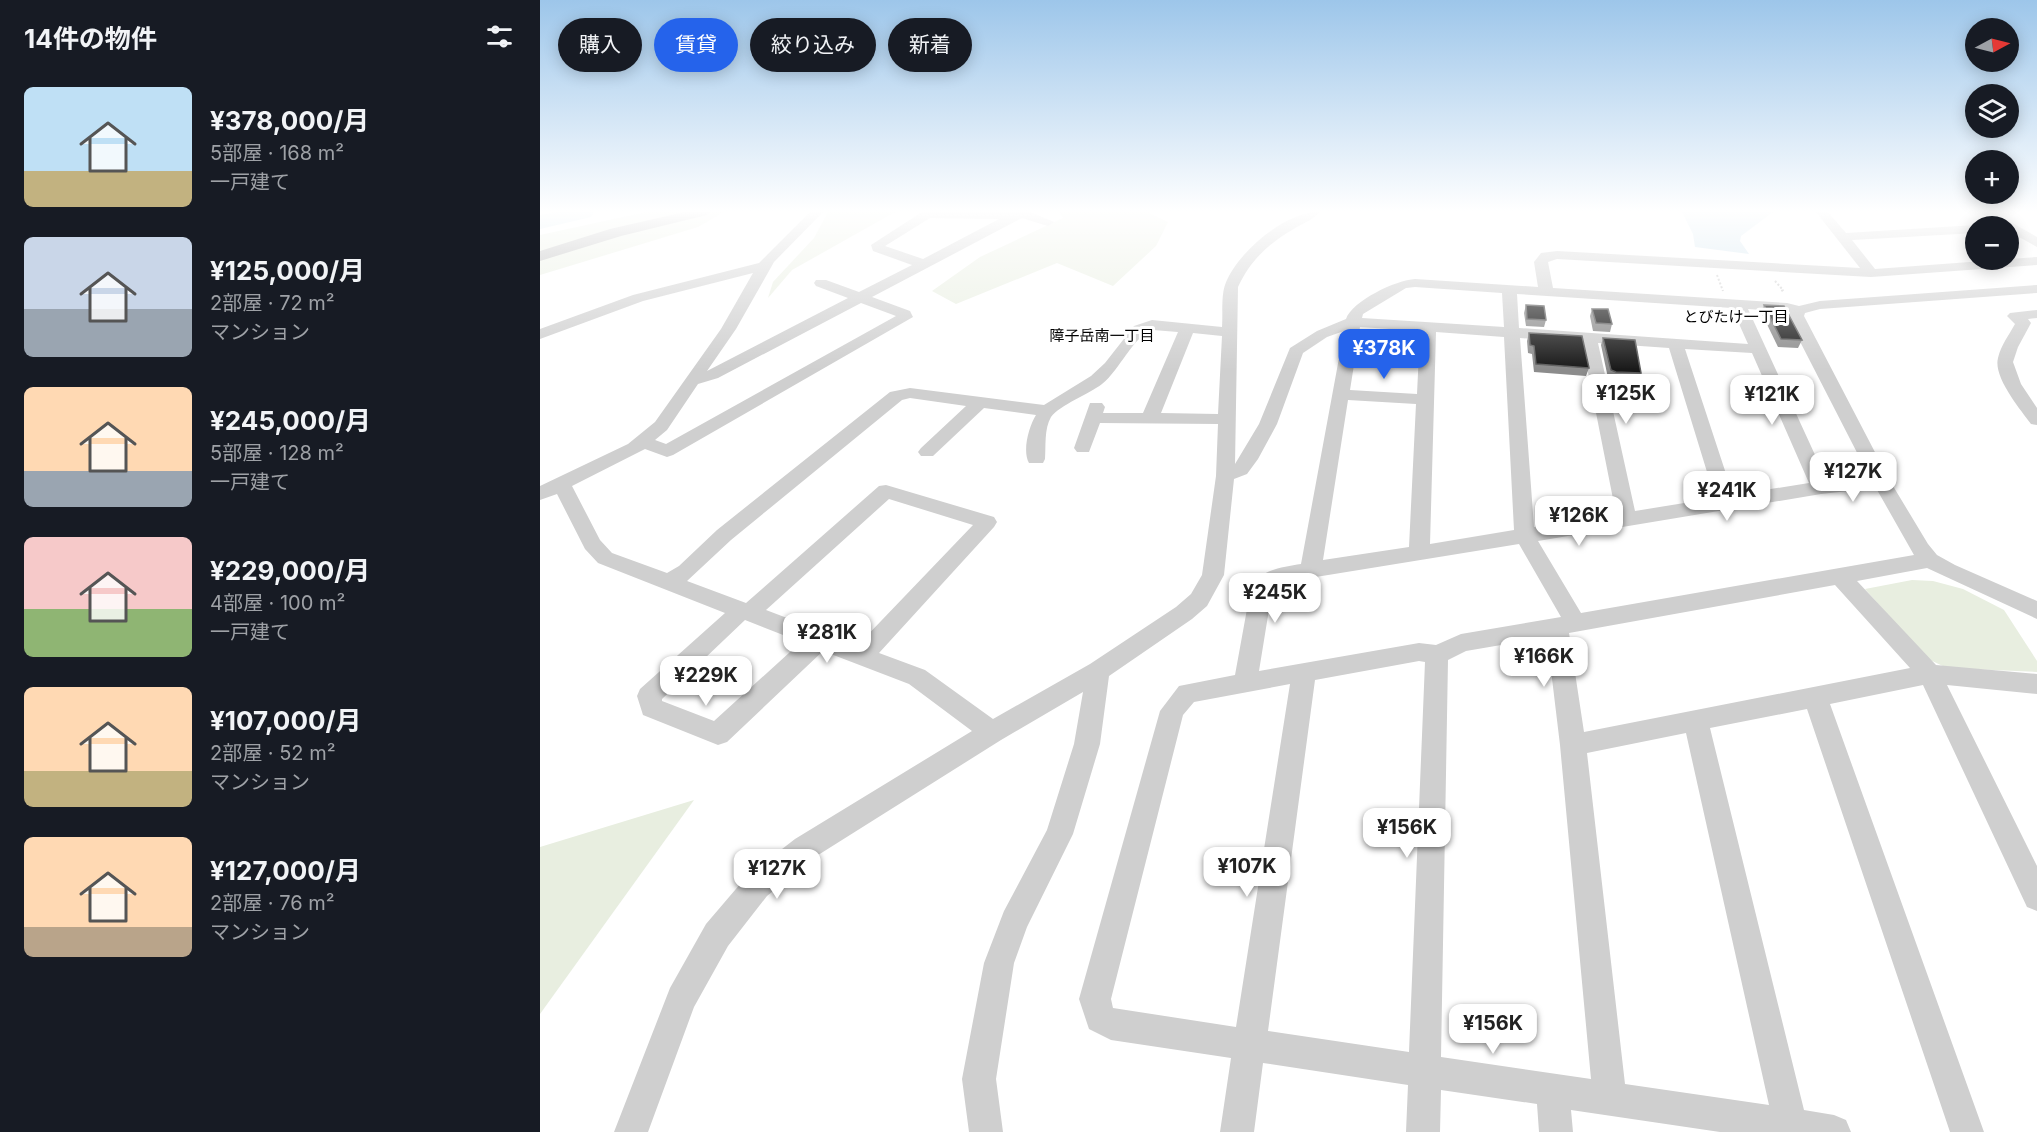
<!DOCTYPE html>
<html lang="ja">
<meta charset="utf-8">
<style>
:root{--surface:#171b24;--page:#20242c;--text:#f1f3f6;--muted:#9ea1a6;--accent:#2563eb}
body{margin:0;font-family:Inter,"Noto Sans JP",sans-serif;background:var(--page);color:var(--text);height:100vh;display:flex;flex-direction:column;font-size:22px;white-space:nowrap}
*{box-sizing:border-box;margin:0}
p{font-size:20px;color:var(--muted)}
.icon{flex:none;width:33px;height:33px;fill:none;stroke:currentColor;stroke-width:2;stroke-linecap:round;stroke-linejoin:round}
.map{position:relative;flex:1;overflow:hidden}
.drawer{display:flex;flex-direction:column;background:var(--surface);width:540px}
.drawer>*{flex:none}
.hud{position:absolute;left:18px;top:18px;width:570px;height:54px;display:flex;gap:12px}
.needle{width:39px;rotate:83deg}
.buttons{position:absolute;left:1425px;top:18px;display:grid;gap:12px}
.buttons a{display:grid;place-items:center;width:54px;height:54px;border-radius:50%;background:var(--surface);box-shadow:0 3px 15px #0003;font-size:30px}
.price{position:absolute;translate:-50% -51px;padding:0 14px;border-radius:12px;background:#fff;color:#222;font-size:20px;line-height:39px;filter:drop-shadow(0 2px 3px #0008)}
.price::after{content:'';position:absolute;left:50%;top:36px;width:18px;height:14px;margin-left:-9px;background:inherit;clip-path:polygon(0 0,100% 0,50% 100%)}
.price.current{background:var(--accent);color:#fff}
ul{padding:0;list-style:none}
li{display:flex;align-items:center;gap:18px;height:150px;padding:0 24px}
li span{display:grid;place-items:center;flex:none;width:168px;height:120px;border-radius:9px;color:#555}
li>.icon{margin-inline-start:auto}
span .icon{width:72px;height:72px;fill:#fffc;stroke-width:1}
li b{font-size:26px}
h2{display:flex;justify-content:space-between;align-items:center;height:72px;padding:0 24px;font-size:26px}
.chip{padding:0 21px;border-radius:27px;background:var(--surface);box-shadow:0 3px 15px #0003;font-size:21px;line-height:54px}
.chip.current{background:var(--accent);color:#fff}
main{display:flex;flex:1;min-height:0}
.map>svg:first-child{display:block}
.green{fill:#e8eee0}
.water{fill:#cde2ed}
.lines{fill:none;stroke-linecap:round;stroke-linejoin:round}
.river{fill:#cde2ed;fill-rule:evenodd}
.path{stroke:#cfcfcf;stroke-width:2;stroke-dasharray:2 2;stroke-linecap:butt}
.minor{fill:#cfcfcf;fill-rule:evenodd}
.major{fill:#aaa;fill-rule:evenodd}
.wall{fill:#8c8c8c}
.building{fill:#191919;stroke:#5e5e5e;stroke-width:1.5}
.labels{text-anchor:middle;stroke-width:6;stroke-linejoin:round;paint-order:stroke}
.far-neighbourhood-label{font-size:15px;fill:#000;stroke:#fff}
</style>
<main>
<section class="drawer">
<h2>14件の物件<svg class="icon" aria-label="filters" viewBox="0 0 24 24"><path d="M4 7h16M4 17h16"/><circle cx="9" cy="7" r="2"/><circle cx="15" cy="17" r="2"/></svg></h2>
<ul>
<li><span style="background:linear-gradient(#bfe0f5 70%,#c2b280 0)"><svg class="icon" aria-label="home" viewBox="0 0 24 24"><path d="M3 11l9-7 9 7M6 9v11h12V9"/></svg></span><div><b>¥378,000/月</b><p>5部屋 · 168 m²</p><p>一戸建て</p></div></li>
<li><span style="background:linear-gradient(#c9d6e8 60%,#9aa5b1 0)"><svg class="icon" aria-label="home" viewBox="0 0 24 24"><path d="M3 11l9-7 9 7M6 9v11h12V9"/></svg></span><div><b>¥125,000/月</b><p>2部屋 · 72 m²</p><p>マンション</p></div></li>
<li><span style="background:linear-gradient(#ffd9b3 70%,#9aa5b1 0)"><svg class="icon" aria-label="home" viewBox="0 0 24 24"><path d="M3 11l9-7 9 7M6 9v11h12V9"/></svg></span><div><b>¥245,000/月</b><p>5部屋 · 128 m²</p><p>一戸建て</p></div></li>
<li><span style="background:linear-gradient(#f6c9c9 60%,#8fb573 0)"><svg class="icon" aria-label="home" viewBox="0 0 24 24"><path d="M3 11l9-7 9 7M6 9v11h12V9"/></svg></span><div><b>¥229,000/月</b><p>4部屋 · 100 m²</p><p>一戸建て</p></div></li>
<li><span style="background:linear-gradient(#ffd9b3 70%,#c2b280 0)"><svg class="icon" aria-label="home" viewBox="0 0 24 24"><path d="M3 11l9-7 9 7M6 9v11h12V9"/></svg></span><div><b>¥107,000/月</b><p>2部屋 · 52 m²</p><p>マンション</p></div></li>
<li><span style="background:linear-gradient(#ffd9b3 75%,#b9a48a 0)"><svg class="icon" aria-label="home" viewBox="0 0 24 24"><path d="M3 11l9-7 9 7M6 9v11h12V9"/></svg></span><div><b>¥127,000/月</b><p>2部屋 · 76 m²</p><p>マンション</p></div></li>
</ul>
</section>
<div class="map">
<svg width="1497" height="1132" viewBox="0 0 1497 1132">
<rect width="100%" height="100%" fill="#fff"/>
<g class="green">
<path d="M106,212H184L158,227L0,275V235Z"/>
<path d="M288,212H355L252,270L228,298L233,282L274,238Z"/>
<path d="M519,212H607L628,222L616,246L573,286L517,263L416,304L392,291L440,257L523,218Z"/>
<path d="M1372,580L1393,581L1423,589L1464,610L1497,661V672L1407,668L1386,658L1325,589Z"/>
<path d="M154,800L0,1014V847Z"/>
</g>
<path class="water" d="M1142,212H1233L1201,236L1200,241L1209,254L1155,247L1153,234Z"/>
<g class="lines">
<path class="river" d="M16,212H54L51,217L0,229V215Z"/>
<g class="path">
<path d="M1177,275L1183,291"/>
<path d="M1235,281L1243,290L1240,292"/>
</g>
<g class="minor">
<path d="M270,212H283L234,262L196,329L167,371L308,298L276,286L274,283L276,280H286L319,292L372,265L333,251L331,245L382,212H490L514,222L508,226L482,218L332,297L370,311L373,317L133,455L127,457L105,449L32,486L60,540L72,553L127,573L139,566L177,530L350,392L370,388L504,405L551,376L565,363L594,326L612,320L682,327C683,314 681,297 685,285C696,253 747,210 780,212C773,220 761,224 752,230C728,244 710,261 698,287L695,464L719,424L750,348L777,331L806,319C812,301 856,280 875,279L998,287L994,262L1001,253L1017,251L1320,268L1276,212H1288L1306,233L1436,225L1441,226H1436V233L1312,240L1335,269L1497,257V265L1331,277L1017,259L1008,262L1013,288L1247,303L1259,306L1280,301L1497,285V293L1280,309L1265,313L1264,316L1350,481L1388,544L1397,555L1415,565L1497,601V619L1387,568L1317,581L1396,665L1497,674V694L1407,685L1497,866V911L1487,907L1383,685L1290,704L1444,1132H1410L1267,709L1170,728L1264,1110L1294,1115L1306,1120L1311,1132H1180L1031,1110L1033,1132H999L997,1104L901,1090L900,1132H866L868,1085L723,1063L714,1132H680L691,1058L571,1040L549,1029L539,999L620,711L639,686L695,675L711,587C721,569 743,567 761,564L804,331L787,337L763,353L737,424L718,459L707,474L694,479L684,575L667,606L652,619L569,676L560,744L533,834L487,927L474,963L456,1079L463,1132H429L422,1079L444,963L464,911L507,830L534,744L543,692L461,740L275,857L227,896L188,946L154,1007L108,1132H74L130,988L166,924L207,876L255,839L432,731L369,684L283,651L187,742L178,745L103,715L97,696L100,689L185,613L58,563L45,549L17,494L0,500V486L88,444L115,422L181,329L213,273L103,301L0,339V329L93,295L219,263ZM390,218L459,219L383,259L345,246ZM875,287L962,293L964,327L822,318L823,314L866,288ZM977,294L1192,308L1208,344L979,328ZM321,303L356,316L126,444L115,440L127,430L158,384L178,378ZM1208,309L1250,312L1248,316L1251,324L1329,476L1287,481ZM820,327L880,331L877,394L810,390ZM613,330L638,332L603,413H563L565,407L562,403H550L534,448L537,452H549L560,423L678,424L676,476L662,575L651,594L636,607L550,664L453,719L385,670L339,653L454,527L457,522L454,517L346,485L339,486L206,603L147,581L191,540L362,400L370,398L426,406L381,448L378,452L381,456H393L444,408L496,415C489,426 482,451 489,463H503L505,459C506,446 504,429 511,417C520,405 549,394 562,384C580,370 593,336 613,330ZM896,332L964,337L974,530L890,544ZM653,333L682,336L678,414L621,413ZM980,338L1042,342L1076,514L994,527ZM1058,343L1129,348L1175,498L1095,511ZM1145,349L1212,353L1269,483L1193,495ZM808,400L876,404L869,547L783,560ZM1336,488L1374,555L1041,613L998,541L1281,494ZM349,499L433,525L318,645L226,610ZM979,544L1021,617L921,634L896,645L879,643L719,671L732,591L745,582ZM1295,585L1370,668L1044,732L1029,633ZM205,620L261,642L174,721L122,701V699ZM1007,637L1020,745L1051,1079L901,1057L908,660L926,651ZM879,661L885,662L869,1052L728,1031L775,680ZM750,684L696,1027L573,1008L571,999L643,715L654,702ZM1146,733L1229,1105L1085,1084L1047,753Z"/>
<path d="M1439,212H1453L1497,237V247L1468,231V226H1460Z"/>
<path d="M1497,310V318L1488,319L1491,323L1478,347L1473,362L1481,384L1497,408V425L1491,424C1480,409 1453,377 1458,358C1461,345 1469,335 1475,324L1467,316L1470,313Z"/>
</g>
<path class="major" d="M144,212H170L167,215L81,236L0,261V251L70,229Z"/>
</g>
<g class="wall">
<path d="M986,305L1006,320L1004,327L986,326L984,313Z"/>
<path d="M1224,305L1262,340L1258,348L1238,347L1221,312Z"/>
<path d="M1052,309L1072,324L1070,332L1053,331L1050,316Z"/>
<path d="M989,333L1049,368L1046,376L994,372L992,354L988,353L987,341Z"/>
<path d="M1063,338L1101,373L1099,381L1074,380L1068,378L1061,345Z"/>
</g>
<g class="building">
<path d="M986,305L1004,306L1006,320L987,319Z"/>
<path d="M1224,305L1244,306L1262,340L1241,339Z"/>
<path d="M1052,309H1068L1072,324L1056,323Z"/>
<path d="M989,333L1042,336L1049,368L996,364L994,346L990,345Z"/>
<path d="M1063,338L1095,340L1101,373L1076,372L1071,370Z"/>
</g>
<linearGradient id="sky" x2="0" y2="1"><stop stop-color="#9dc6ea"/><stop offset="0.57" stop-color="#fff"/><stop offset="1" stop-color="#fff" stop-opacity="0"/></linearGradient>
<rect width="1497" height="370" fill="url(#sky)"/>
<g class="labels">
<g class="far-neighbourhood-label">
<text x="1196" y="322">とびたけ一丁目</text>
<text x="562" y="341">障子岳南一丁目</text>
</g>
</g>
</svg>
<div class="buttons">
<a><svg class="needle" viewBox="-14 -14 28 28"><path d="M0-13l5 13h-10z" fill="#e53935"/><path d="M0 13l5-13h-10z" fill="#9ea1a6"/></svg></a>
<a><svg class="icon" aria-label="layers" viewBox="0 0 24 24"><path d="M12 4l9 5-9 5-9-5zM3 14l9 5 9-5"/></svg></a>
<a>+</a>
<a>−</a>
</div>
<b class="price current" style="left:844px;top:380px">¥378K</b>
<b class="price" style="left:1086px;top:425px">¥125K</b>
<b class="price" style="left:1232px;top:426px">¥121K</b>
<b class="price" style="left:1313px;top:503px">¥127K</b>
<b class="price" style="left:1187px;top:522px">¥241K</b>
<b class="price" style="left:1039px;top:547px">¥126K</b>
<b class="price" style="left:735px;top:624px">¥245K</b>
<b class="price" style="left:287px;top:664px">¥281K</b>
<b class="price" style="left:1004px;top:688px">¥166K</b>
<b class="price" style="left:166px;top:707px">¥229K</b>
<b class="price" style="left:867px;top:859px">¥156K</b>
<b class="price" style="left:707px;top:898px">¥107K</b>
<b class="price" style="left:237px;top:900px">¥127K</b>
<b class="price" style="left:953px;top:1055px">¥156K</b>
<div class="hud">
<a class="chip">購入</a>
<a class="chip current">賃貸</a>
<a class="chip">絞り込み</a>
<a class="chip">新着</a>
</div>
</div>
</main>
